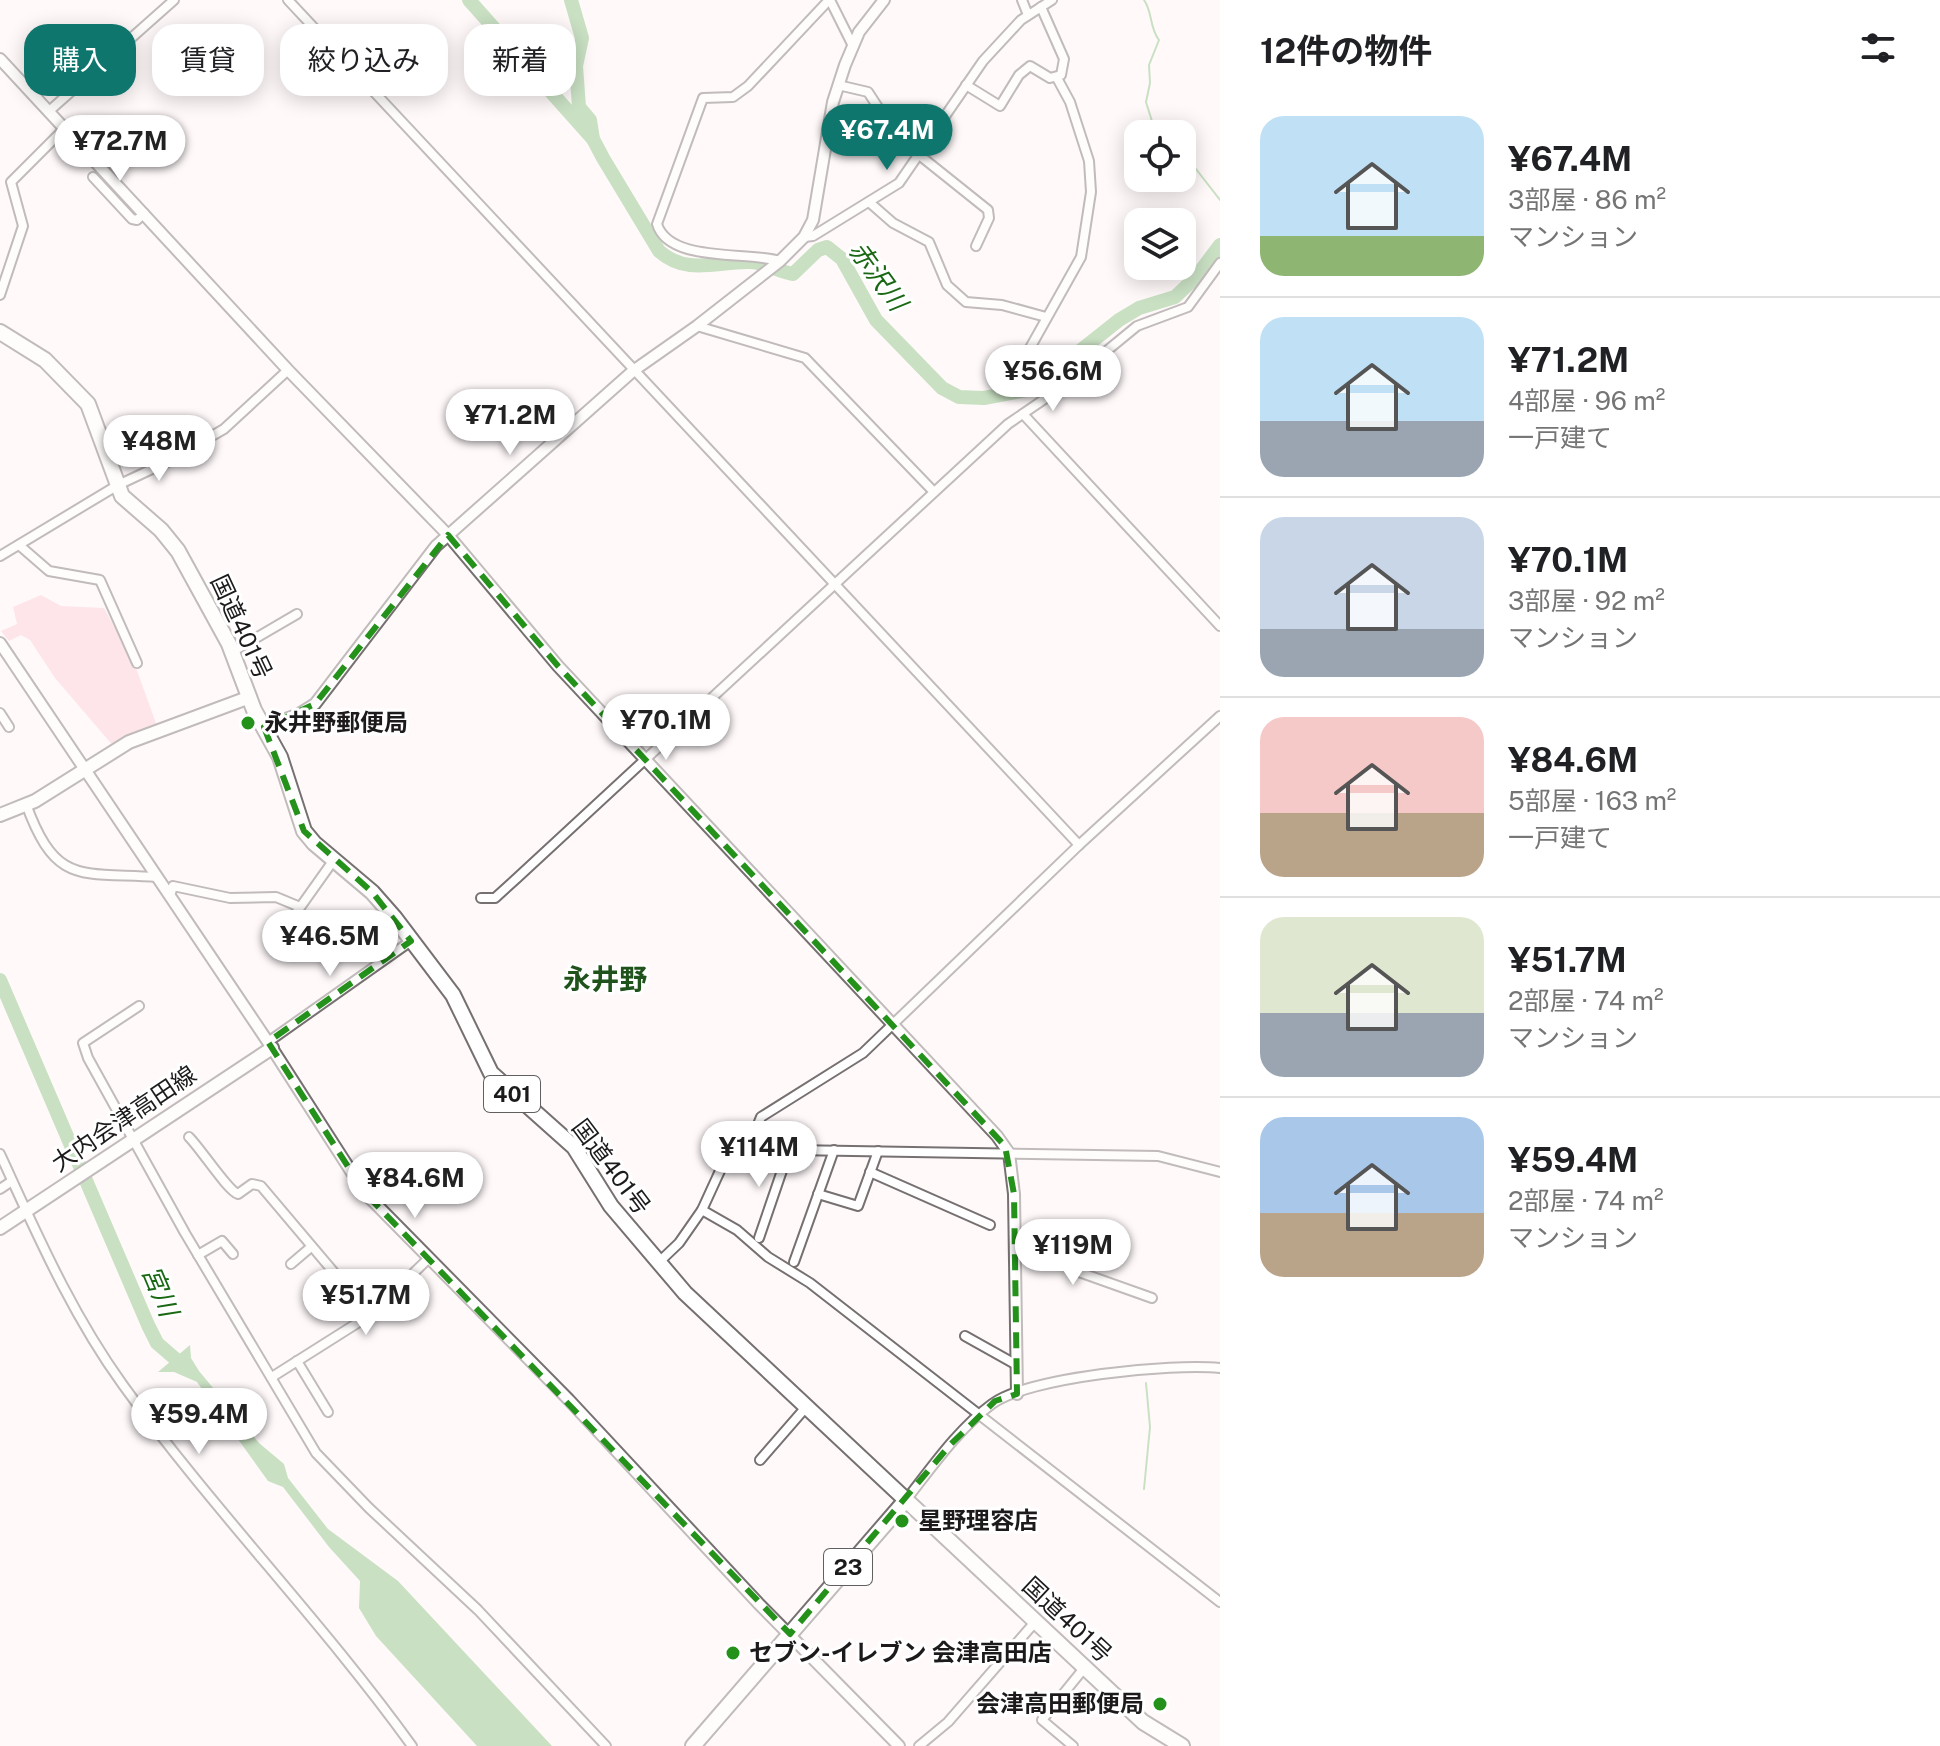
<!DOCTYPE html>
<html lang="ja">
<meta charset="utf-8">
<style>
:root{--surface:#fff;--page:#f2f2f2;--text:#202124;--muted:#757577;--line:#e0e0e0;--accent:#0f766e}
body{margin:0;font-family:"Public Sans","Noto Sans JP",sans-serif;background:var(--page);color:var(--text);height:100vh;display:flex;flex-direction:column;font-size:30px;white-space:nowrap}
*{box-sizing:border-box;margin:0}
p{font-size:26px;color:var(--muted)}
.icon{flex:none;width:44px;height:44px;fill:none;stroke:currentColor;stroke-width:2;stroke-linecap:round;stroke-linejoin:round}
.map{position:relative;flex:1;overflow:hidden}
.side{display:flex;flex-direction:column;background:var(--surface);width:720px}
.side>*{flex:none}
.hud{position:absolute;left:24px;top:24px;width:760px;height:72px;display:flex;gap:16px}
.fabs{position:absolute;left:1124px;top:120px;display:grid;gap:16px}
.fabs a{display:grid;place-items:center;width:72px;height:72px;border-radius:16px;background:var(--surface);box-shadow:0 4px 20px #0003;font-size:40px}
.price{position:absolute;translate:-50% -68px;padding:0 18px;border-radius:28px;background:#fff;color:#222;font-size:26px;line-height:52px;filter:drop-shadow(0 2px 4px #0008)}
.price::after{content:'';position:absolute;left:50%;top:48px;width:24px;height:18px;margin-left:-12px;background:inherit;clip-path:polygon(0 0,100% 0,50% 100%)}
.price.current{background:var(--accent);color:#fff}
ul{padding:0;list-style:none}
li{display:flex;align-items:center;gap:24px;height:200px;padding:0 40px}
li+li{border-top:2px solid var(--line)}
li span{display:grid;place-items:center;flex:none;width:224px;height:160px;border-radius:24px;color:#555}
li>.icon{margin-inline-start:auto}
span .icon{width:96px;height:96px;fill:#fffc;stroke-width:1}
li b{font-size:34px}
h2{display:flex;justify-content:space-between;align-items:center;height:96px;padding:0 40px;font-size:34px}
.chip{padding:0 28px;border-radius:24px;background:var(--surface);box-shadow:0 4px 20px #0003;font-size:28px;line-height:72px}
.chip.current{background:var(--accent);color:#fff}
main{display:flex;flex:1;min-height:0}
.map>svg:first-child{display:block}
.green{fill:#fcccd6}
.water{fill:#88c281}
.lines{fill:none;stroke-linecap:round;stroke-linejoin:round}
.stream{stroke:#88c281;stroke-width:2}
.river{stroke:#88c281;stroke-width:14}
.minor-casing{stroke:#767071;stroke-width:12}
.tertiary-casing{stroke:#767071;stroke-width:14}
.secondary-casing{stroke:#767071;stroke-width:16}
.primary-casing{stroke:#767071;stroke-width:18}
.trunk-casing{stroke:#767071;stroke-width:18}
.minor{stroke:#fff;stroke-width:8}
.tertiary{stroke:#fff;stroke-width:10}
.secondary{stroke:#fff;stroke-width:12}
.primary{stroke:#fff;stroke-width:14}
.trunk{stroke:#fff;stroke-width:14}
.marked{fill:none;stroke:#23911a;stroke-width:6;stroke-dasharray:16 10;stroke-linejoin:round}
.poi-dot{fill:#23911a;stroke:#fff;stroke-width:3}
.labels{text-anchor:middle;stroke-width:6;stroke-linejoin:round;paint-order:stroke}
.shield{fill:#fff;stroke:#615f5f;stroke-width:2}
.shield-label{font-size:22px;font-weight:bold;fill:#1d1a1b}
.street-label{font-size:24px;fill:#1d1a1b;stroke:#fff}
.poi-label{font-size:24px;font-weight:bold;fill:#1d1a1b;stroke:#fff;text-anchor:start}
.water-label{font-size:26px;font-style:italic;fill:#1a6814;stroke:#fff}
.quarter-label{font-size:28px;font-weight:bold;fill:#20521c;stroke:#fff}
</style>
<main>
<div class="map">
<svg width="1220" height="1746" viewBox="0 0 1220 1746">
<rect width="100%" height="100%" fill="#fff9fa"/>
<path class="green" d="M41,595L61,606L104,608L135,665L157,726L115,748L55,678L30,640L21,635L9,641L1,631L17,624L13,607Z"/>
<path class="water" d="M190,1345L191,1358L199,1371L259,1443L284,1464L288,1478L328,1529L398,1581L552,1746H477L376,1636L359,1608L360,1581L329,1547L283,1487L268,1481L197,1382L174,1372H158Z"/>
<g class="lines">
<g class="stream">
<path d="M1144,0C1153,13 1149,27 1159,40L1149,65L1150,83L1146,102L1156,134"/>
<path d="M1182,151L1220,200"/>
<path d="M1144,1489L1150,1427L1146,1383"/>
</g>
<g class="river">
<path d="M469,0L593,139"/>
<path d="M571,0L582,38L576,66L579,107L590,120L593,139L603,158L659,251C687,276 718,261 750,262C765,262 778,272 793,274L818,250L827,247L842,259L876,320L942,388L959,397L984,398L1032,389L1119,320L1139,308L1175,297L1196,277L1220,245"/>
<path d="M0,980L148,1325L157,1343L187,1369"/>
</g>
<g class="minor-casing">
<g id="minor">
<path d="M288,0L1079,845"/>
<path d="M830,0L852,44"/>
<path d="M1022,0L1028,15"/>
<path d="M1057,78L1070,102L1089,161L1091,192L1081,257L1030,348L1065,385"/>
<path d="M838,85L868,92L898,138L988,210L989,218L976,246"/>
<path d="M966,85L1000,106L1019,75L1030,66L1050,78L1061,75L1064,59L1041,7"/>
<path d="M48,112L174,0"/>
<path d="M93,177L132,219L137,220L144,213"/>
<path d="M869,202L893,223L929,242L947,285L966,302L1002,305L1046,317"/>
<path d="M804,237L813,236L899,183L983,61L1021,20L1052,0"/>
<path d="M780,261C746,251 669,263 657,224L703,98L733,97L748,86L829,0"/>
<path d="M0,295L23,226L11,182L64,129"/>
<path d="M697,326L805,358L934,492"/>
<path d="M1023,414L1220,626"/>
<path d="M19,545L49,571L100,580L137,663"/>
<path d="M0,556L118,485L167,462L224,429L288,370"/>
<path d="M232,652L297,614"/>
<path d="M0,713L9,727"/>
<path d="M26,804C56,886 80,872 157,877"/>
<path d="M170,896L173,886L230,898L276,897L300,907"/>
<path d="M481,898H495L517,878L1008,424L1065,385L1137,326L1188,307L1220,263"/>
<path d="M284,930L333,861"/>
<path d="M139,1006L83,1043L88,1058L185,1233L316,1453L369,1508L478,1610L606,1746"/>
<path d="M268,1042L411,941"/>
<path d="M189,1137C201,1149 228,1191 238,1194L252,1184L261,1186L370,1315"/>
<path d="M748,1149L761,1117L863,1053L1079,845L1220,716"/>
<path d="M0,1154C37,1234 71,1313 123,1385C213,1510 322,1621 412,1746"/>
<path d="M870,1172L990,1225"/>
<path d="M0,1189L12,1181"/>
<path d="M818,1194L858,1206L878,1151"/>
<path d="M702,1210L737,1230L768,1257L810,1283L1220,1602"/>
<path d="M1014,1234L1065,1255L1079,1272L1152,1298"/>
<path d="M759,1238L789,1150"/>
<path d="M198,1255L222,1241L233,1254"/>
<path d="M794,1262L834,1150"/>
<path d="M658,1263L679,1243L702,1210L730,1149L1158,1156L1220,1172"/>
<path d="M291,1264L311,1247"/>
<path d="M312,1303L340,1281"/>
<path d="M965,1336L1015,1364"/>
<path d="M297,1361L328,1412"/>
<path d="M272,1377L370,1315L429,1258"/>
<path d="M760,1460L807,1406"/>
<path d="M906,1500C932,1467 958,1429 992,1404C1029,1377 1172,1363 1220,1368"/>
<path d="M919,1746L948,1722L1036,1621"/>
<path d="M1073,1746L1042,1720L1085,1667"/>
</g>
</g>
<g class="tertiary-casing">
<g id="tertiary">
<path d="M0,59L288,370L448,535L558,666L997,1136L1009,1153L1014,1194L1017,1394"/>
<path d="M0,643L268,1042L365,1193L569,1400L759,1604L899,1746"/>
<path d="M264,727L299,714L315,704L436,546L633,371L697,326L780,261L804,237L813,220L833,102L845,65L859,32L884,0"/>
</g>
</g>
<g class="secondary-casing">
<g id="secondary">
<path d="M0,815L35,801L129,742L250,697"/>
<path d="M0,1228L272,1048"/>
</g>
</g>
<g class="primary-casing">
<path id="primary" d="M693,1746L906,1500"/>
</g>
<g class="trunk-casing">
<path id="trunk" d="M0,332L45,360L88,404L122,496L161,530L178,551L229,644L254,710L280,757L304,831L314,843L372,892L394,917L453,995L491,1073L574,1147L611,1206L685,1293L1143,1722L1182,1746"/>
</g>
<use href="#minor" class="minor"/>
<use href="#tertiary" class="tertiary"/>
<use href="#secondary" class="secondary"/>
<use href="#primary" class="primary"/>
<use href="#trunk" class="trunk"/>
</g>
<path d="M0 0H1220V1746H0ZM448,535L558,666L1005,1146L1014,1194L1017,1394L995,1401L950,1445L790,1634L365,1193L268,1042L411,941L372,892L304,831L264,727L315,704Z" fill="#fff9fa" fill-opacity=".55" fill-rule="evenodd"/>
<path class="marked" d="M448,535L558,666L1005,1146L1014,1194L1017,1394L995,1401L950,1445L790,1634L365,1193L268,1042L411,941L372,892L304,831L264,727L315,704Z"/>
<g class="poi-dot">
<circle cx="248" cy="723" r="8"/>
<circle cx="902" cy="1521" r="8"/>
<circle cx="733" cy="1653" r="8"/>
<circle cx="1160" cy="1704" r="8"/>
</g>
<g class="labels">
<g class="shield">
<rect x="484" y="1076" width="56" height="36" rx="6"/>
<rect x="824" y="1549" width="48" height="36" rx="6"/>
</g>
<g class="shield-label">
<text x="512" y="1102">401</text>
<text x="848" y="1575">23</text>
</g>
<g class="street-label">
<text transform="translate(241 627) rotate(65)" y="8">国道401号</text>
<text transform="translate(124 1119) rotate(-34)" y="8">大内会津高田線</text>
<text transform="translate(611 1167) rotate(53)" y="8">国道401号</text>
<text transform="translate(1067 1620) rotate(43)" y="8">国道401号</text>
</g>
<g class="poi-label">
<text x="264" y="731">永井野郵便局</text>
<text x="918" y="1529">星野理容店</text>
<text x="749" y="1661">セブン-イレブン 会津高田店</text>
<text x="1144" y="1712" text-anchor="end">会津高田郵便局</text>
</g>
<g class="water-label">
<text transform="translate(878 276) rotate(54)" y="9">赤沢川</text>
<text transform="translate(160 1291) rotate(67)" y="9">宮川</text>
</g>
<g class="quarter-label">
<text x="605" y="989">永井野</text>
</g>
</g>
</svg>
<div class="fabs">
<a><svg class="icon" aria-label="locate" viewBox="0 0 24 24"><circle cx="12" cy="12" r="6"/><path d="M12 2v4M12 18v4M2 12h4M18 12h4"/></svg></a>
<a><svg class="icon" aria-label="layers" viewBox="0 0 24 24"><path d="M12 4l9 5-9 5-9-5zM3 14l9 5 9-5"/></svg></a>
</div>
<b class="price current" style="left:887px;top:172px">¥67.4M</b>
<b class="price" style="left:120px;top:183px">¥72.7M</b>
<b class="price" style="left:1053px;top:413px">¥56.6M</b>
<b class="price" style="left:510px;top:457px">¥71.2M</b>
<b class="price" style="left:159px;top:483px">¥48M</b>
<b class="price" style="left:666px;top:762px">¥70.1M</b>
<b class="price" style="left:330px;top:978px">¥46.5M</b>
<b class="price" style="left:759px;top:1189px">¥114M</b>
<b class="price" style="left:415px;top:1220px">¥84.6M</b>
<b class="price" style="left:1073px;top:1287px">¥119M</b>
<b class="price" style="left:366px;top:1337px">¥51.7M</b>
<b class="price" style="left:199px;top:1456px">¥59.4M</b>
<div class="hud">
<a class="chip current">購入</a>
<a class="chip">賃貸</a>
<a class="chip">絞り込み</a>
<a class="chip">新着</a>
</div>
</div>
<section class="side">
<h2>12件の物件<svg class="icon" aria-label="filters" viewBox="0 0 24 24"><path d="M4 7h16M4 17h16"/><circle cx="9" cy="7" r="2"/><circle cx="15" cy="17" r="2"/></svg></h2>
<ul>
<li><span style="background:linear-gradient(#bfe0f5 75%,#8fb573 0)"><svg class="icon" aria-label="home" viewBox="0 0 24 24"><path d="M3 11l9-7 9 7M6 9v11h12V9"/></svg></span><div><b>¥67.4M</b><p>3部屋 · 86 m²</p><p>マンション</p></div></li>
<li><span style="background:linear-gradient(#bfe0f5 65%,#9aa5b1 0)"><svg class="icon" aria-label="home" viewBox="0 0 24 24"><path d="M3 11l9-7 9 7M6 9v11h12V9"/></svg></span><div><b>¥71.2M</b><p>4部屋 · 96 m²</p><p>一戸建て</p></div></li>
<li><span style="background:linear-gradient(#c9d6e8 70%,#9aa5b1 0)"><svg class="icon" aria-label="home" viewBox="0 0 24 24"><path d="M3 11l9-7 9 7M6 9v11h12V9"/></svg></span><div><b>¥70.1M</b><p>3部屋 · 92 m²</p><p>マンション</p></div></li>
<li><span style="background:linear-gradient(#f6c9c9 60%,#b9a48a 0)"><svg class="icon" aria-label="home" viewBox="0 0 24 24"><path d="M3 11l9-7 9 7M6 9v11h12V9"/></svg></span><div><b>¥84.6M</b><p>5部屋 · 163 m²</p><p>一戸建て</p></div></li>
<li><span style="background:linear-gradient(#dfe7d0 60%,#9aa5b1 0)"><svg class="icon" aria-label="home" viewBox="0 0 24 24"><path d="M3 11l9-7 9 7M6 9v11h12V9"/></svg></span><div><b>¥51.7M</b><p>2部屋 · 74 m²</p><p>マンション</p></div></li>
<li><span style="background:linear-gradient(#a9c7e8 60%,#b9a48a 0)"><svg class="icon" aria-label="home" viewBox="0 0 24 24"><path d="M3 11l9-7 9 7M6 9v11h12V9"/></svg></span><div><b>¥59.4M</b><p>2部屋 · 74 m²</p><p>マンション</p></div></li>
</ul>
</section>
</main>
